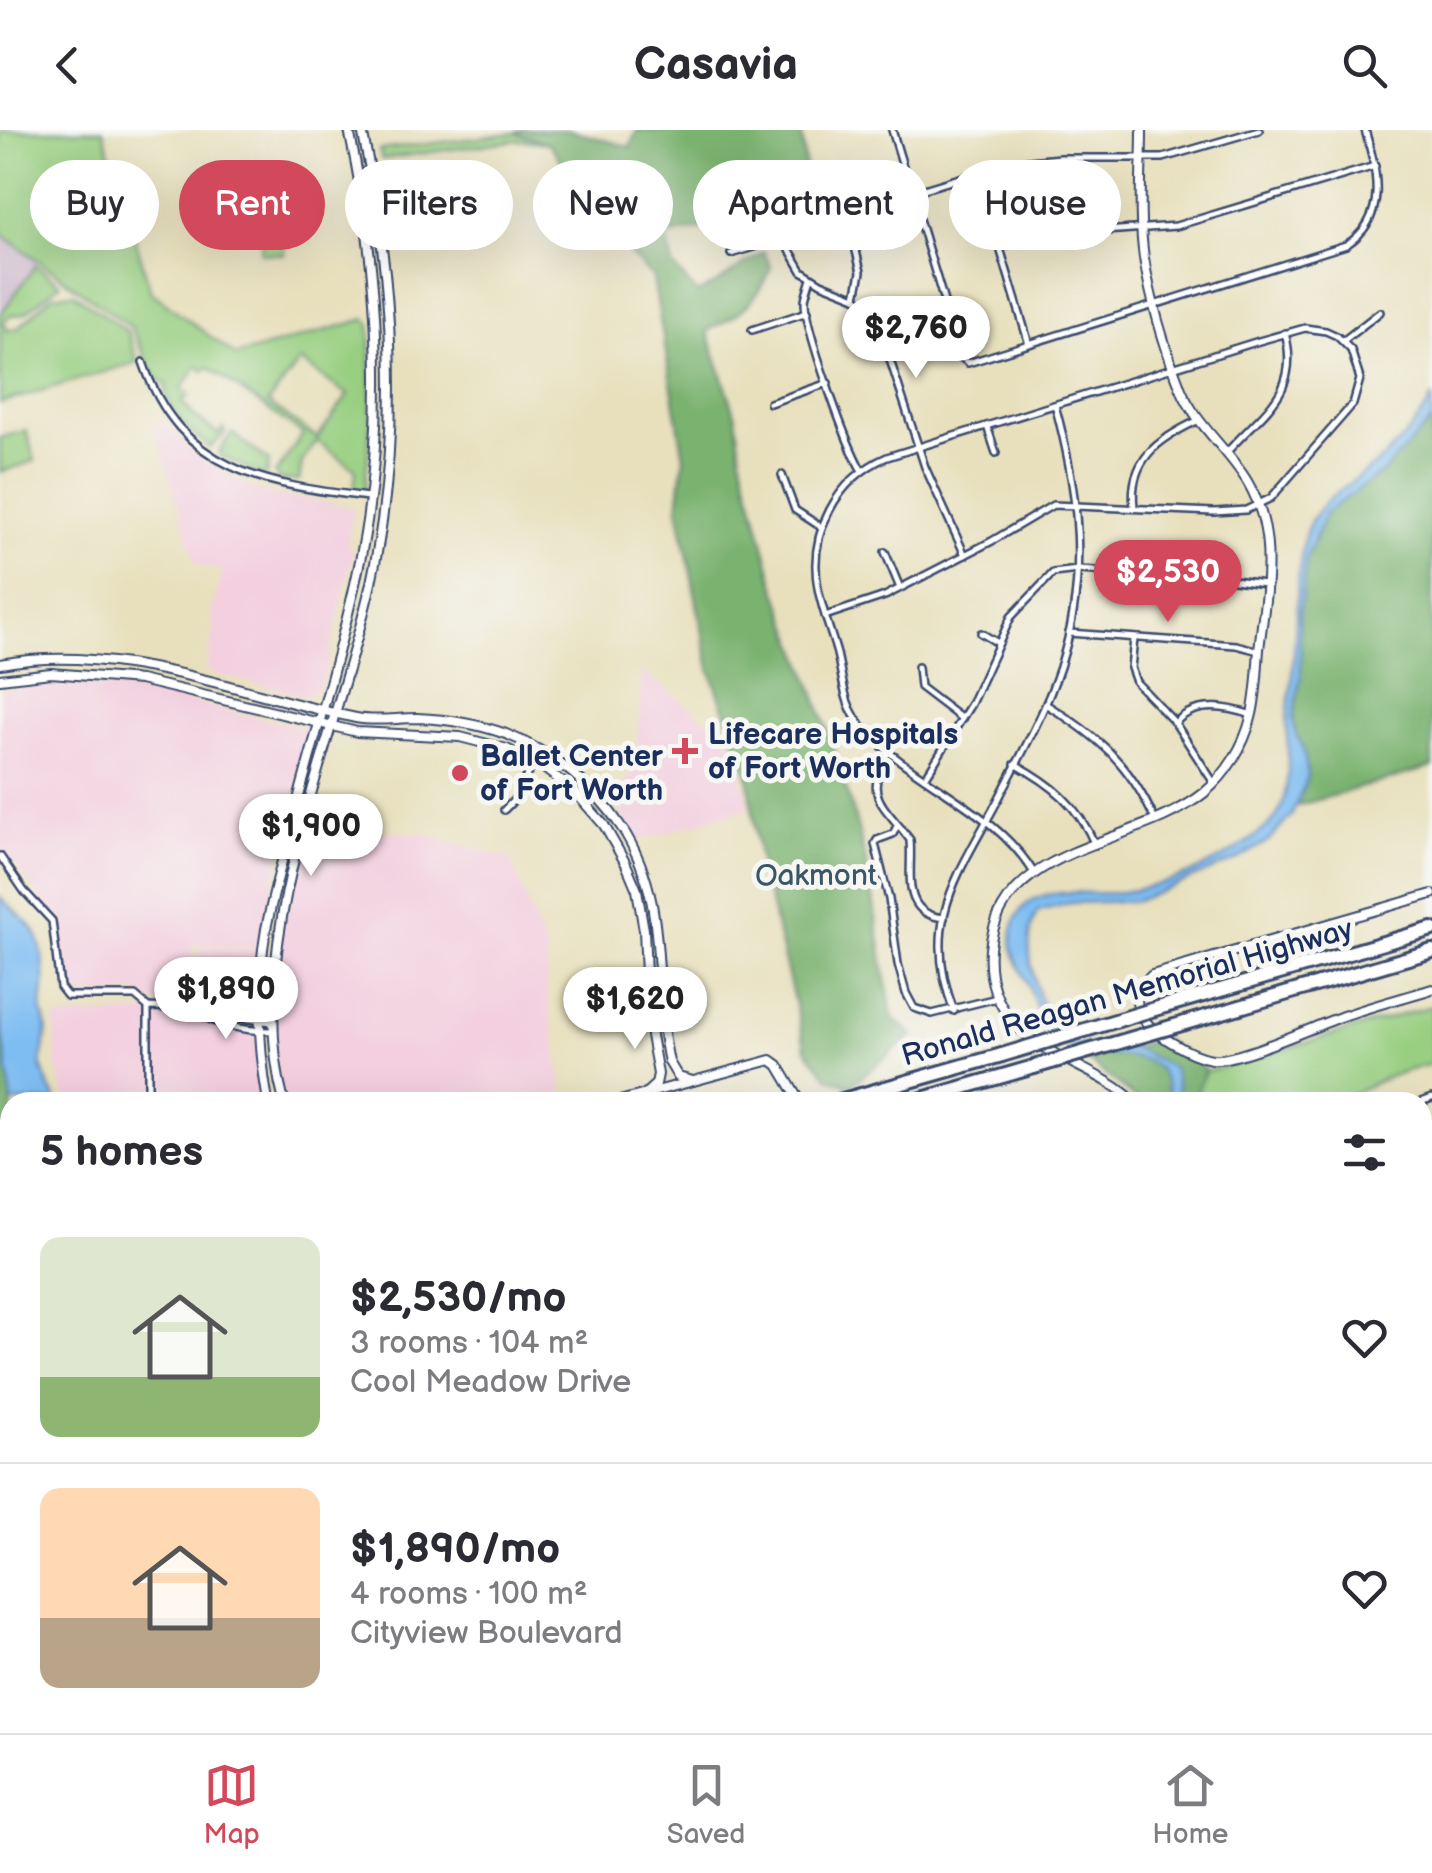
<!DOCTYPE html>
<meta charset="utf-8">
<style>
:root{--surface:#fff;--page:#f7f7f7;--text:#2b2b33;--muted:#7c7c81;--line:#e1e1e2;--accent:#d1495b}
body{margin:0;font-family:"Balsamiq Sans",sans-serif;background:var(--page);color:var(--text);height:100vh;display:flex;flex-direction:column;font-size:38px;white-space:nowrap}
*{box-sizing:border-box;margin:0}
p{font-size:32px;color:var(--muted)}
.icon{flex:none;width:55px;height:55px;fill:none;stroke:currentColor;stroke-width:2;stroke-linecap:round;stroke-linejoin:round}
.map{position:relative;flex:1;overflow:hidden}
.sheet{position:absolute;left:0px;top:962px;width:1432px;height:642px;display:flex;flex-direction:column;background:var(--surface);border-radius:30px 30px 0 0;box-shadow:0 10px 40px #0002}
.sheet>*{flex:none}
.hud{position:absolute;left:30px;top:30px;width:1372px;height:90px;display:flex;gap:20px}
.price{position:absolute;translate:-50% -85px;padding:0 22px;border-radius:35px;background:#fff;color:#222;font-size:32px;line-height:65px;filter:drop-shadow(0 2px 5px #0008)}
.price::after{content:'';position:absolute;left:50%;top:60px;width:30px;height:22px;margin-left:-15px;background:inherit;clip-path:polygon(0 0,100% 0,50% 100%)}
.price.on{background:var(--accent);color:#fff}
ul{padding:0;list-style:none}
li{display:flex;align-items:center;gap:30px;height:250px;padding:0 40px}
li+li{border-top:2px solid var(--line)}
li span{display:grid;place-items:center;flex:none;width:280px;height:200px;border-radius:20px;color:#555}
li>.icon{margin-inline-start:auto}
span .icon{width:120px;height:120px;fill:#fffc;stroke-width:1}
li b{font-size:42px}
h2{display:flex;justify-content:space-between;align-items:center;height:120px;padding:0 40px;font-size:42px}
.pill{padding:0 35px;border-radius:45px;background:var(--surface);box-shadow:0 10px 40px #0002;font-size:35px;line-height:90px}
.pill.on{background:var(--accent);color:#fff}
header{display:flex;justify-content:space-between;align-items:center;height:130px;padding:0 40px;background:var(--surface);font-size:45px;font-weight:600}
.tab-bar{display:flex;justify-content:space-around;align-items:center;height:140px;border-top:2px solid var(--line);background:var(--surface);font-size:28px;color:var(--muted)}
.tab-bar a{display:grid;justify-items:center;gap:5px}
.tab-bar .on{color:var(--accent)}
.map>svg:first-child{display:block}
.built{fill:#f3cfdf}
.industrial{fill:#cfbdce}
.green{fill:#99cf81;stroke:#5a7f70;stroke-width:2.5;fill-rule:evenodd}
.forest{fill:#7ab26f;stroke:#4a7066;stroke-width:2.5}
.water{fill:#7ebdf2;stroke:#4c76a8;stroke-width:2.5}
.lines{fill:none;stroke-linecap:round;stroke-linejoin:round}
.street-casing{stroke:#3a4a6c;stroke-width:10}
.secondary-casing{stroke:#3a4a6c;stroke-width:12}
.highway-casing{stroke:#3a4a6c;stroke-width:18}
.street{stroke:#fff;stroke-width:5}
.secondary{stroke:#fff;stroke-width:8}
.highway{stroke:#fff;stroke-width:12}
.highway-bridge-casing{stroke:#3a4a6c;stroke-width:18;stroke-linecap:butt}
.highway-bridge{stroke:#fff;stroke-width:12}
.poi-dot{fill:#d1495b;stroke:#f6f6f2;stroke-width:4}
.labels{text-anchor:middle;stroke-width:10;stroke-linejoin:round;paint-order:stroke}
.poi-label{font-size:30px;font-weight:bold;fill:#1b2f5e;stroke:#f6f6f2;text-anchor:start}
.park-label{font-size:30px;fill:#3a5767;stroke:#f6f6f2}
.street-label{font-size:30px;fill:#1b2f5e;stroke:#f6f6f2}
</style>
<header><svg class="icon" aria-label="back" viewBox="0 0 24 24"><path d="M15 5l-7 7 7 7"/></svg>Casavia<svg class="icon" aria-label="search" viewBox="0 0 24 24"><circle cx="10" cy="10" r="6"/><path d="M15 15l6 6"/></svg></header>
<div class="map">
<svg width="1432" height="1603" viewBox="0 0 1432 1603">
<rect width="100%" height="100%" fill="#f6f6f2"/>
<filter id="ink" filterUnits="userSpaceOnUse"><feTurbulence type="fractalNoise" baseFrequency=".01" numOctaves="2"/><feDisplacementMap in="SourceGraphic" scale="20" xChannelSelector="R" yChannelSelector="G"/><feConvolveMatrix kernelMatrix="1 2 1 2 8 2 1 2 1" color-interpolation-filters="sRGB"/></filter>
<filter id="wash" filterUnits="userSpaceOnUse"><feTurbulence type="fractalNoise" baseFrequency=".0048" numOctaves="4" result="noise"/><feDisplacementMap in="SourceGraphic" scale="40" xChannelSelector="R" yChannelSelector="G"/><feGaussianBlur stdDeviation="2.25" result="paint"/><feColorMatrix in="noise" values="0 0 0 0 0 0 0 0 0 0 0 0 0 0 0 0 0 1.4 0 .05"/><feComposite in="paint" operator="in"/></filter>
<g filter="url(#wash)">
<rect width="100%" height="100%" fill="#e8e0bd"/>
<g class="built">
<path d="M166,294L190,320L241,353L266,363L354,377L347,416L354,419L324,547L315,562L304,565L206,542L214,498L211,486L222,441L196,434L155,298Z"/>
<path d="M642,541L730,608L750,677L638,711L610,669L624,655L636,634Z"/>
<path d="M38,554L96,555L95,594L97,555L185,570L313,600L281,717L260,818L193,814L194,857L190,872H149L140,863L75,865L67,862L55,787L0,717V561Z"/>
<path d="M305,689L333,696L424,704L510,728L547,823V861L565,972H284L274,923L280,801Z"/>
<path d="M199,816L260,820L256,910L264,970L66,972L56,933L54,888L151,881H183L198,885Z"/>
<path d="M737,1595H795L821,1603H735Z"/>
</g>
<path class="industrial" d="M0,103L39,131L0,185Z"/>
<g class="green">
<path d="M0,0H103L151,162L236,226L366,189L370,193L371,286L365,359L354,360L356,340L317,311L302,332L299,351L279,350L275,344L303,304L208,237L204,241L197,236L182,258L189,266L182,271L194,286L218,304L223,298L225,303L210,318C190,302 164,280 166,254L155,248L131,197L0,103ZM300,231L348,265L317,308L268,273Z"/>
<path d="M515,3L549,13L518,10L382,29L379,20Z"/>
<path d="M262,97L285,98L284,124L261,123Z"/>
<path d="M36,135L60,154L25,183L8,186L4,193L7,200L18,198L53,165L73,163L128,202L138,232L0,273V185Z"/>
<path d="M26,300L35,331L0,342V308Z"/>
<path d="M232,303L269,331L267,344L262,346L220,325V320Z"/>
<path d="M1432,876V934C1401,941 1367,954 1341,972H1193L1204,942Z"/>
<path d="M1432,1207V1327L1423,1313V1208Z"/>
</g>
<g class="forest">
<path d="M522,0H569L630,17L637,0H801L808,59L767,73L720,95L667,106L673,136L697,163C725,152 738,136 764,122L771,138C754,175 742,183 707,201L736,286L741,327L774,453L831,609L859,702L870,750L892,887L913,905L850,956L828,947L806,919L759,727L748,645L710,539L678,378L684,327L653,148L610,104L549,13L515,3Z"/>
<path d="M1432,290V637L1296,676L1308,646L1303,617L1296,605L1293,588L1301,545L1299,489L1306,428L1326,382L1383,342Z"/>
<path d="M0,883L12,972L10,1005L9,999L0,995Z"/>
<path d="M1161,908L1202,935L1204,942L1193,972H1141L1087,930Z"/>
<path d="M1422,1309L1432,1319V1370L1423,1362Z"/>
</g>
<g class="water">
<path d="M1432,266V290L1383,342L1326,382L1306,428L1299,489L1301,545L1293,588L1296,605L1303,617L1308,646L1292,685L1268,711L1236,730L1157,763L1136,771L1070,773L1038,781C1020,808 1034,864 1051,890C1056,898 1067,906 1074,913L1134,918L1173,938L1178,957V972H1169C1167,908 1109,934 1070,918C1045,908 1037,879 1029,857C1024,844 1014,830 1012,815C1011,801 1016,783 1027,774C1049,756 1089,765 1115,763C1164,758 1216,736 1254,707C1263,700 1276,691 1280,680C1292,651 1287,621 1287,591C1288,573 1292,556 1293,538C1297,495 1295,453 1304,410C1311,375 1342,360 1368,340C1388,326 1424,289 1432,266Z"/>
<path d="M0,767C9,777 21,785 30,795C47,815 46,859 41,880C50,896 46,910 42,927C39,940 51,961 58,972H12L0,883Z"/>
<path d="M1332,1595H1404L1406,1603H1334Z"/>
</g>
</g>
<g filter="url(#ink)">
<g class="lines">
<g class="street-casing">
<g id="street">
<path d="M892,0L952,198L962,228L968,233L1346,115C1389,88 1377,41 1365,0"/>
<path d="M977,42L1029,214"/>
<path d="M911,63L1009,33L1060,28H1163L1259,0"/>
<path d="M848,87L861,142L856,167"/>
<path d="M999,117L1047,105L1176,96L1375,36"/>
<path d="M731,124L783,108L802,141L821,153L856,167L876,187L925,337L965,425"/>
<path d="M811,148C809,155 806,163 805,170C804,197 847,316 862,341"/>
<path d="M752,200L807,182"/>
<path d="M1343,211L1380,182"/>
<path d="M143,232C180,342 267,355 368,367"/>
<path d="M770,273L828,253"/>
<path d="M987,296L996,323"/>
<path d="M1227,322C1263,281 1301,263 1285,203"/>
<path d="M782,345L795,380L821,397"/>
<path d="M1134,377C1128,329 1160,308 1199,290"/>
<path d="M885,422L900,458"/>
<path d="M825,486L885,466L992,411L1053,375L1214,382L1246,380L1271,368L1353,274L1360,249L1351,220L1337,206L1326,201L1305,198L1259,211L887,327C836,349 808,403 818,458C822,480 831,502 837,524C844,553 843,577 866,601C916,654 995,679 1034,743"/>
<path d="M981,503L998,513"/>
<path d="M1069,503L1236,515L1259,521"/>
<path d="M1134,509L1131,538L1136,552L1175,593L1214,653"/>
<path d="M918,537L920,557L962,589"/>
<path d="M1047,575C1099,607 1129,633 1155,690"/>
<path d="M1176,592C1196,571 1227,577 1252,585"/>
<path d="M889,621C860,667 886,676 910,710C913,741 899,784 944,788"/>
<path d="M1015,634C1052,654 1078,675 1095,715"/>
<path d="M925,648L971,574L1011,487L1053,443L1078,440L1218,448L1265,454"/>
<path d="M504,680L514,670L540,621"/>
<path d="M897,696L893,704L877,710L875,714L889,769L898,834L906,863L914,878L932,884L997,868"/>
<path d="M0,726L24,761L52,791L60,857L67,866H135L148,877L207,879L232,887L272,892"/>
<path d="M196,880C213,896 249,901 272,901"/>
<path d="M954,881C919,790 960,743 999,668C1021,625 1045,582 1060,537C1089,448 1079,363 1055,275"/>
<path d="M148,972V877"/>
<path d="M1421,972L1432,968"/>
<path d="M1422,1030L1432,1031"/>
<path d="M1422,1101L1432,1106"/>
<path d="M916,1595L925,1603"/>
<path d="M1033,1595L1035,1603"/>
<path d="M1099,1595L1105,1603"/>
<path d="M1295,1595L1297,1603"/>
</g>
</g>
<g class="secondary-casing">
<g id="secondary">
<path d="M0,534C121,512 239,564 356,588C377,592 396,588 417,588C446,589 478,594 506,604C553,622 594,656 622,698C671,774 651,850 669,932L678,947L693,951"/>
<path d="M0,549L51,543L140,550L357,602L460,607L507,619L544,638L575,662L604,695L626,734L637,760L644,800L648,889L658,944L656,954L645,964"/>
<path d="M1432,764L1152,845C1140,855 1132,869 1141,885C1151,903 1190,926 1212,929C1237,932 1315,896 1343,886C1372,876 1403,868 1432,859"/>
<path d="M268,972C258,915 256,857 266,799C291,680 331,564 357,445C389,301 380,143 349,0"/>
<path d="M284,972C241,812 336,611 371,453C403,305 394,147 362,0"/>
<path d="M616,972L771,930L778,935L800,972"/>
<path d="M1135,972C1099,938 1042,928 1011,889C994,869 988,845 990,819C999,713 1137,717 1204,663C1227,644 1244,616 1251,588C1257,566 1257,543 1259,520C1263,482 1272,438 1265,400C1262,382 1256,366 1247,351C1227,318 1196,295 1181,259C1165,218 1151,172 1144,128C1138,86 1142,42 1142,0"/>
<path d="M0,1129L10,1127"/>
<path d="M0,1283L10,1280"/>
<path d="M0,1520L10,1522"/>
<path d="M372,1595L423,1603"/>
<path d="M1255,1595L1259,1603"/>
<path d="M0,1597L19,1603"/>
<path d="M330,1603L331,1595"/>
<path d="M342,1603L343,1595"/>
<path d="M848,1603L850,1595"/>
</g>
</g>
<g class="highway-casing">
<g id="highway">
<path d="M1165,876L1432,799"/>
<path d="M1185,893L1432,821"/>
<path d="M836,972L1002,925"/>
<path d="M912,972L1034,937"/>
<path d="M0,1182L10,1179"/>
<path d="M0,1204L10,1202"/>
<path d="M0,1227L10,1224"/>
<path d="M0,1248L10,1249"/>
<path d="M0,1269L10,1265"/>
<path d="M0,1545L10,1546"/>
<path d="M0,1557L10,1558"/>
<path d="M0,1565L10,1567"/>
<path d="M0,1586L10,1589"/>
<path d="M31,1595L58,1603"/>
<path d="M185,1595L241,1603"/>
<path d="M241,1595L297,1603"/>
</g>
</g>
<use href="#street" class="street"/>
<use href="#secondary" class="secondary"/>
<use href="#highway" class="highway"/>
<g class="highway-bridge-casing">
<g id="highway-bridge">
<path d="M1002,925L1165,876"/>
<path d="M1034,937L1185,893"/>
</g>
</g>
<use href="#highway-bridge" class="highway-bridge"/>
</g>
</g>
<g class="poi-dot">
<path d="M680 606h10v10h10v10h-10v10h-10v-10h-10v-10h10z"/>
<circle cx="460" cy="643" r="10"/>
</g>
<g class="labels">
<g class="poi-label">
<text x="708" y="614">Lifecare Hospitals<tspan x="708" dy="34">of Fort Worth</tspan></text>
<text x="480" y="636">Ballet Center<tspan x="480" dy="34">of Fort Worth</tspan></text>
</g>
<g class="park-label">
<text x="816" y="755">Oakmont</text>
</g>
<g class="street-label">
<text transform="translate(1127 862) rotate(-16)" y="10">Ronald Reagan Memorial Highway</text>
</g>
</g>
</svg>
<b class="price" style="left:916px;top:251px">$2,760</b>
<b class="price on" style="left:1168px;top:495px">$2,530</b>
<b class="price" style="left:311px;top:749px">$1,900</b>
<b class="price" style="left:226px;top:912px">$1,890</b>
<b class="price" style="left:635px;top:922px">$1,620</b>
<div class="hud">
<a class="pill">Buy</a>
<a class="pill on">Rent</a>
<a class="pill">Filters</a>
<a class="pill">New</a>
<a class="pill">Apartment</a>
<a class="pill">House</a>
</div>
<section class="sheet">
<h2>5 homes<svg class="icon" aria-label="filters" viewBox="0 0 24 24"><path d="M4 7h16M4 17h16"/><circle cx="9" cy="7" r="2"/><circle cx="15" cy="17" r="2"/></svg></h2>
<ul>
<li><span style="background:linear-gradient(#dfe7d0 70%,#8fb573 0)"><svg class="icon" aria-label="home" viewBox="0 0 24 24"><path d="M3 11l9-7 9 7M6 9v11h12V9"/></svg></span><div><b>$2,530/mo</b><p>3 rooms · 104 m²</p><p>Cool Meadow Drive</p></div><svg class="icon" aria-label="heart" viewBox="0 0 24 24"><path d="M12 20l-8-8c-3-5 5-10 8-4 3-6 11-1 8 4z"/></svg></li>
<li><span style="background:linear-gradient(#ffd9b3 65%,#b9a48a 0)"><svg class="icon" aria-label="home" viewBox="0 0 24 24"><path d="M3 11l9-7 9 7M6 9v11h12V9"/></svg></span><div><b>$1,890/mo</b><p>4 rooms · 100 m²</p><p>Cityview Boulevard</p></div><svg class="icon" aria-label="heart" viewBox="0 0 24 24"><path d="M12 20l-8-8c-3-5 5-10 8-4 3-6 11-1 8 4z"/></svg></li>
</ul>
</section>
</div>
<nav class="tab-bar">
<a class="on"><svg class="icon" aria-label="map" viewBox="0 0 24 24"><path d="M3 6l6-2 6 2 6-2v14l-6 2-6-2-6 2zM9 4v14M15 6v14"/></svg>Map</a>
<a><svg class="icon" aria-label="saved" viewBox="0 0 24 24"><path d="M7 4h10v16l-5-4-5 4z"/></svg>Saved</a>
<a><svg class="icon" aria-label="home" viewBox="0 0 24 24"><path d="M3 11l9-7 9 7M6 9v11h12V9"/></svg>Home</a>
</nav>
